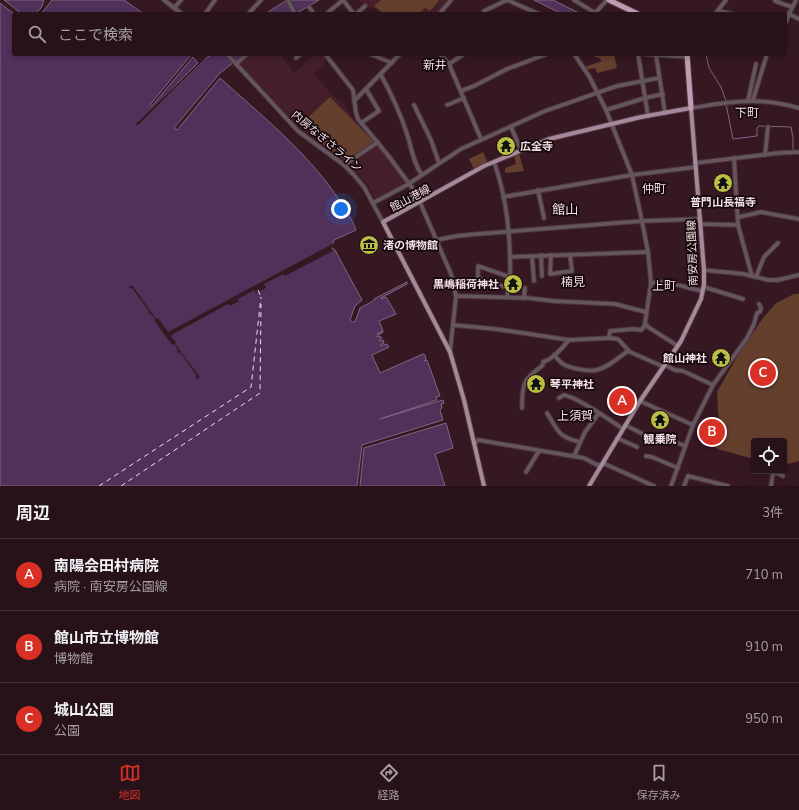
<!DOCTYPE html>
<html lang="ja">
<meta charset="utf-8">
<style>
:root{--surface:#28121a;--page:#342027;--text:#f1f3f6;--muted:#a59ea2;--line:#443239;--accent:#d93025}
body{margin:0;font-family:"Nunito Sans","Noto Sans JP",sans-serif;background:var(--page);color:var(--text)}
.controls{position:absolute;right:12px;bottom:12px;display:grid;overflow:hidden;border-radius:4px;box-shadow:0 2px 6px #0003}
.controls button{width:36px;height:36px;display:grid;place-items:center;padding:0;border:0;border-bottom:1px solid var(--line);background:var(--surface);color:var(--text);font:20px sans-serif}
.you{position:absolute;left:341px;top:209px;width:14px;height:14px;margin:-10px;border:3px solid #fff;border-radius:50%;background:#1a73e8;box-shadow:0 0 0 6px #1a73e833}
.badge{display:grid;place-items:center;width:26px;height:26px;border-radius:50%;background:var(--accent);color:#fff;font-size:13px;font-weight:700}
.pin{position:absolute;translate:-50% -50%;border:2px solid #fff;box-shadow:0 1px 4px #0006}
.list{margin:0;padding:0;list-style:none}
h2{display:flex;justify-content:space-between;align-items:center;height:52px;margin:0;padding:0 16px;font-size:17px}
h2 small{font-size:13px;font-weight:400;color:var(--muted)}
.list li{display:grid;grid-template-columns:26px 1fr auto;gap:12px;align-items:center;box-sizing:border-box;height:72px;padding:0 16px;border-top:1px solid var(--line)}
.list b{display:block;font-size:15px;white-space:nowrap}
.list p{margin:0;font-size:13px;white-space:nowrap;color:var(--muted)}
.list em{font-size:13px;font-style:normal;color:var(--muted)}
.icon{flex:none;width:22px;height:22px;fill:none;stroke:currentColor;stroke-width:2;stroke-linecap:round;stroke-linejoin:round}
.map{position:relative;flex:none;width:799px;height:486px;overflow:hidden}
.search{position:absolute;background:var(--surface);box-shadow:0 2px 6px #0003;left:12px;right:12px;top:12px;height:44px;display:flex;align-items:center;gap:10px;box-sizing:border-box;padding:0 14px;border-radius:4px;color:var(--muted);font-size:15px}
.sheet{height:268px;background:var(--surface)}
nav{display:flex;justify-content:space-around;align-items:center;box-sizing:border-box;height:56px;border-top:1px solid var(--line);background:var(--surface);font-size:11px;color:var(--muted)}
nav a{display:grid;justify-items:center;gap:2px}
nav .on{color:var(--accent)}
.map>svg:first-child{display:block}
.built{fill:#441f2a}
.green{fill:#643f2e}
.water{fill:#50315a;stroke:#816583}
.pier{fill:#361822}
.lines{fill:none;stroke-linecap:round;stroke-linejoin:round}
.stream{stroke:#816583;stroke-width:1}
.ferry{stroke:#f0dbf7;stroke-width:1;stroke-dasharray:5 4;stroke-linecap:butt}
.minor-casing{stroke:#51343d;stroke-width:5.5}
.major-casing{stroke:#51343d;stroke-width:6}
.highway-casing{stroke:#51343d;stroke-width:7}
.minor{stroke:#64565f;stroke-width:3.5}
.major{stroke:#a4899a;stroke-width:4}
.highway{stroke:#be9db2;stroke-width:5}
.labels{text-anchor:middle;stroke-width:3.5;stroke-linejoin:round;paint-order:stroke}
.street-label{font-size:11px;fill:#f4dfe4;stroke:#15080c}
.poi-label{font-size:11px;font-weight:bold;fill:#f4dfe4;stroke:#15080c;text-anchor:start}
.neighbourhood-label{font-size:12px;fill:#f4dfe4;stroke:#15080c}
.quarter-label{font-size:13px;fill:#f4dfe4;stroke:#15080c}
</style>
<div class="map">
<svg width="799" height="486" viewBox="0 0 799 486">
<rect width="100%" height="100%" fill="#361822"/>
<g class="built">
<polygon points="359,0 449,0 437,14 432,14 429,12 427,14 381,14 377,10 364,5"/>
<polygon points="250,54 281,54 294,73 315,54 322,54 327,60 314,74 332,94 346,106 346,109 375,142 407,183 406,184 376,199 363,179 346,161 296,125 240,64"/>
</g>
<g class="green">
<polygon points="381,0 438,0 438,2 430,11 425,8 419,14 384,14 374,6"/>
<polygon points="594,54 614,54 617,68 597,73 595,68 586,70 585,67 602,61 599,58 595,57"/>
<polygon points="330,97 374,142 346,161 320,142 321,139 303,126 302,123"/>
<polygon points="483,152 488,163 474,169 469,159"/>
<polygon points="519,154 524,171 505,173 505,168 516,164 514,156"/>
<polygon points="794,294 799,294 799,461 784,465 784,441 754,441 754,459 718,449 708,444 722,434 718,411 717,392 738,355 763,318 776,303"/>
</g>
<g class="water">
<polygon points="4,0 44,0 41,8 35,14 22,14"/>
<polygon points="52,0 124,0 144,14 41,14"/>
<polygon points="287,0 319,0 295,14 265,14"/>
<polygon points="534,0 553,0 581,14 562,14"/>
<path d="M 0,3 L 14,14 L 14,54 L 190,54 L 191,55 L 150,105 L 152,106 L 193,57 L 198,63 L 152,109 L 138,126 L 206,58 L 213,54 L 244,54 L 220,73 L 174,128 L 177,130 L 220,78 C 262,116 306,151 338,198 C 345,209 352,218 356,230 L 334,240 L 332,248 L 335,250 L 362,300 L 355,306 L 350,320 L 352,322 L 355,322 L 360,308 L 375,300 L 374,299 L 407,282 L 407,284 L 381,298 L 382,299 L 386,297 L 396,314 L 379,321 L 383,331 L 377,334 L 383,331 L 383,332 L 377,336 L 377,337 L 380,336 L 382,338 L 379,340 L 380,341 L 383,340 L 384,343 L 380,345 L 381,346 L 387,344 L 389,347 L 372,355 L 380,373 L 423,354 L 425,355 L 426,359 L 424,361 L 427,360 L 440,396 L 436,397 L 437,400 L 380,419 L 443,400 L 444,403 L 441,404 L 442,408 L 440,410 L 443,420 L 362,445 L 357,486 L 0,486 Z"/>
<polygon points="446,423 453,448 435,454 445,486 360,486 364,448"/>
</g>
<g class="pier">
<polygon points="205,57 206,58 138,126 136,124"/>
<polygon points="336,242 334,247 331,248 333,251 285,276 284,274 264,284 266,288 256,293 254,290 238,299 239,301 230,306 228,304 173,334 171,337 176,342 175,344 200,377 197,379 195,377 197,376 180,352 178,353 177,351 178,350 174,344 172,345 154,320 155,319 151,314 150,315 148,312 149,311 132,288 131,289 129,287 132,285 156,319 158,318 168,332"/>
</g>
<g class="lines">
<g class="stream">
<polyline points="706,54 709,68 721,87 726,101"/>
<polyline points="726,104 733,139 757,136 757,128 759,126 791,127 793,138 793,150"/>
</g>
<g class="ferry">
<polyline points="258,290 261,297"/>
<polyline points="99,486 251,387 261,297"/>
<polyline points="121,486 260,393 261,304"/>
</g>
<g class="minor-casing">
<g id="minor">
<polyline points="164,0 182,14"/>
<polyline points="288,0 295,14"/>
<polyline points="343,0 354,14"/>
<polyline points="507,0 539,14"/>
<polyline points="574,0 597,14"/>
<polyline points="775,0 775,1 792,7"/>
<polyline points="309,7 314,14"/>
<polyline points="174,8 181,0"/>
<polyline points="484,11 507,0"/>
<polyline points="718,11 733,14"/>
<polyline points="595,13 607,0"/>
<polyline points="205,14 215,0"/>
<polyline points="248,14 261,0"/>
<polyline points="326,14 343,0"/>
<polyline points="356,14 365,6"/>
<polyline points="439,14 451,0"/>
<polyline points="715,14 726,0"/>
<polyline points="789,14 799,19"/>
<polyline points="785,22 786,22 789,14 796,0"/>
<polyline points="227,54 298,131 344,165 354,175 364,187 383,222"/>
<polyline points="325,54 353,90 356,113 358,119 387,154 416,193 451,274 456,296 450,352"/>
<polyline points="370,54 392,63"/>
<polyline points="440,54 449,64 481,139"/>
<polyline points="574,54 589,76 606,110 632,175 642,221 648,252 651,283 645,323 648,327 678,346"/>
<polyline points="638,54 648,116"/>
<polyline points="644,54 687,57"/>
<polyline points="656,55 665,113"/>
<polyline points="296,58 301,54"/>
<polyline points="236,64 247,54"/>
<polyline points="449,64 464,54"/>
<path d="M 381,75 C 392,95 401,115 408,137 C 412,151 414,164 422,175"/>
<polyline points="461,91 474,86 507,69 547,54"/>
<polyline points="753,100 767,54"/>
<polyline points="354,101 400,54"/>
<polyline points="748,101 756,64"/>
<polyline points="414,105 431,140 439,163"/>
<polyline points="447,105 464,98"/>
<path d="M 691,108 C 731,102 758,96 799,108"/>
<polyline points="606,110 645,98 663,94"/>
<polyline points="361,123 379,111 366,89"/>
<polyline points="511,127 521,150"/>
<polyline points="765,155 768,127"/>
<polyline points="734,158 738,225"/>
<path d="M 494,162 C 507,198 511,240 510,279 C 510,285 508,291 507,297"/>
<polyline points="695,163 778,153 799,152"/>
<polyline points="344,165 378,142"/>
<polyline points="538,190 544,218"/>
<polyline points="503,197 632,175 696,167"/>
<polyline points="373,203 407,185 461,149 545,111 617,86 659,78"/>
<polyline points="739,217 761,212 799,219"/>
<polyline points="700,224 738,225 752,276"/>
<polyline points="436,240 457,236 477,234 642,221 700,219"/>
<polyline points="541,255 542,276"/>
<polyline points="551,255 550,274 572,271 570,255"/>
<polyline points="532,256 534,281"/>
<polyline points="510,257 648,252"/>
<polyline points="704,270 744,274 768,280 778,280 799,275"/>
<polyline points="756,277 764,257 778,243"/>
<path d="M 651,283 C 669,280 685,288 703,291"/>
<polyline points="704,287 743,299"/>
<polyline points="508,288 478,278 478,266 510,277"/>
<polyline points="456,296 528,298 553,301 615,304 646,312"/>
<polyline points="524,298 525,288"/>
<polyline points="453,325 496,329 569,340 609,338 618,339 630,352 664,367"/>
<polyline points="609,338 610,331 633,329 641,330 644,327 645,323"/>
<path d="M 554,355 C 557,358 560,362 563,364 C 569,368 589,372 596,370 C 608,368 619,357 628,351"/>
<polyline points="665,365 675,370 683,371 713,385"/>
<path d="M 559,398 L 564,395 C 579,398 610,420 623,429"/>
<polyline points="640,401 693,425"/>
<path d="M 522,408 C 522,383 523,380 543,365 L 543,362 C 553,359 562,348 569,340"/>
<path d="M 547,413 C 558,431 558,437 580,442"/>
<polyline points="625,425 647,436"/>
<polyline points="617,438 637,447"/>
<polyline points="671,440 685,446"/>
<polyline points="474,444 478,440 584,458 597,465 605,464 654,486"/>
<polyline points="574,456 585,432 599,413"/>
<polyline points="646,456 652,457 678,468"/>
<polyline points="526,472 539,451"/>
<polyline points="671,486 693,425 713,385 747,338 754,324 757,313 760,312 761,308 759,304"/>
<polyline points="684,486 688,476 728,486"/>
<polyline points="771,486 773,473 774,472 783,476"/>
</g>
</g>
<g class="major-casing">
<polyline id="major" points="484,486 464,400 450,352 383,222 484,166 549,139 641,117 691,108 704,270 704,284 701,299 681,341 640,401 589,486"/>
</g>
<g class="highway-casing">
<g id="highway">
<polyline points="609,0 638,14"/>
<polyline points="687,54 691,108"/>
</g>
</g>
<use href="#minor" class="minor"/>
<use href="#major" class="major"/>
<use href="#highway" class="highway"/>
</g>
<defs>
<g id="temple-disc" transform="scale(1)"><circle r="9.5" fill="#bcbf43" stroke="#15080c"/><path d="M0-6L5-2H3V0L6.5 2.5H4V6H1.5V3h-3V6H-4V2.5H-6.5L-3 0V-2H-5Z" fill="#111"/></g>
<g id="museum-disc" transform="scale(1)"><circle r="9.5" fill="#bcbf43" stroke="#15080c"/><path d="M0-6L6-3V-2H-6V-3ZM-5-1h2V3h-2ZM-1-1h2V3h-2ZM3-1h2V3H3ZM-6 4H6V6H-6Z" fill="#111"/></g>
</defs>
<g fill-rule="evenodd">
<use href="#temple-disc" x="506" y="146"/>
<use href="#temple-disc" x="723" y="183"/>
<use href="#museum-disc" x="369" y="245"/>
<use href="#temple-disc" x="513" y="284"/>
<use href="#temple-disc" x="721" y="358"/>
<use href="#temple-disc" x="536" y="384"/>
<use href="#temple-disc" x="660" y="420"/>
</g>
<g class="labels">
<g class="street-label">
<text transform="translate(327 141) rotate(40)" y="4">内房なぎさライン</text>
<text transform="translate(410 198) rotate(-28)" y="4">館山港線</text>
<text transform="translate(692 253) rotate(-92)" y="4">南安房公園線</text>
</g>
<g class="poi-label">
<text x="520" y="150">広全寺</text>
<text x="723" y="206" text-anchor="middle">普門山長福寺</text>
<text x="383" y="249">渚の博物館</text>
<text x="499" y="288" text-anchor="end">黒嶋稲荷神社</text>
<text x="707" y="362" text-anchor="end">館山神社</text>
<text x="550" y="388">琴平神社</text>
<text x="660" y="443" text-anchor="middle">観乗院</text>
</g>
<g class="neighbourhood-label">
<text x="435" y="69">新井</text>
<text x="747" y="117">下町</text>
<text x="654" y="193">仲町</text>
<text x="573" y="286">楠見</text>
<text x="664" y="290">上町</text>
<text x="575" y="420">上須賀</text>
</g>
<g class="quarter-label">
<text x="565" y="214">館山</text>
</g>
</g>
</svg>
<div class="controls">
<button><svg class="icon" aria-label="locate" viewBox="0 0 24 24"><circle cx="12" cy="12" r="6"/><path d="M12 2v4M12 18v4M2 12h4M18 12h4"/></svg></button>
</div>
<div class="you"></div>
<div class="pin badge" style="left:622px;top:401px">A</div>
<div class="pin badge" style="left:712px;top:432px">B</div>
<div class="pin badge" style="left:763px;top:373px">C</div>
<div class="search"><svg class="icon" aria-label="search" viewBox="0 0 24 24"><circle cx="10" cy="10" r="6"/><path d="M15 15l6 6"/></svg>ここで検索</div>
</div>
<section class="sheet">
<h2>周辺<small>3件</small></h2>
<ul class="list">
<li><span class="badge">A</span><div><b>南陽会田村病院</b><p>病院 · 南安房公園線</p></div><em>710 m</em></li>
<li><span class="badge">B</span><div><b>館山市立博物館</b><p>博物館</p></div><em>910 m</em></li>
<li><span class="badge">C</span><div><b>城山公園</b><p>公園</p></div><em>950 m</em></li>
</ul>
</section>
<nav>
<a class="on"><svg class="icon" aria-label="map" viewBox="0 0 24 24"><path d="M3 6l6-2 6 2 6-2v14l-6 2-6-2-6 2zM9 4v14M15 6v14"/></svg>地図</a>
<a><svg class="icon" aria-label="directions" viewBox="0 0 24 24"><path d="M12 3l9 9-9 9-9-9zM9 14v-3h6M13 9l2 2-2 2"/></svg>経路</a>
<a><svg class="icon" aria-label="saved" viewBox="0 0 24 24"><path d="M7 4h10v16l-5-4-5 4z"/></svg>保存済み</a>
</nav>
